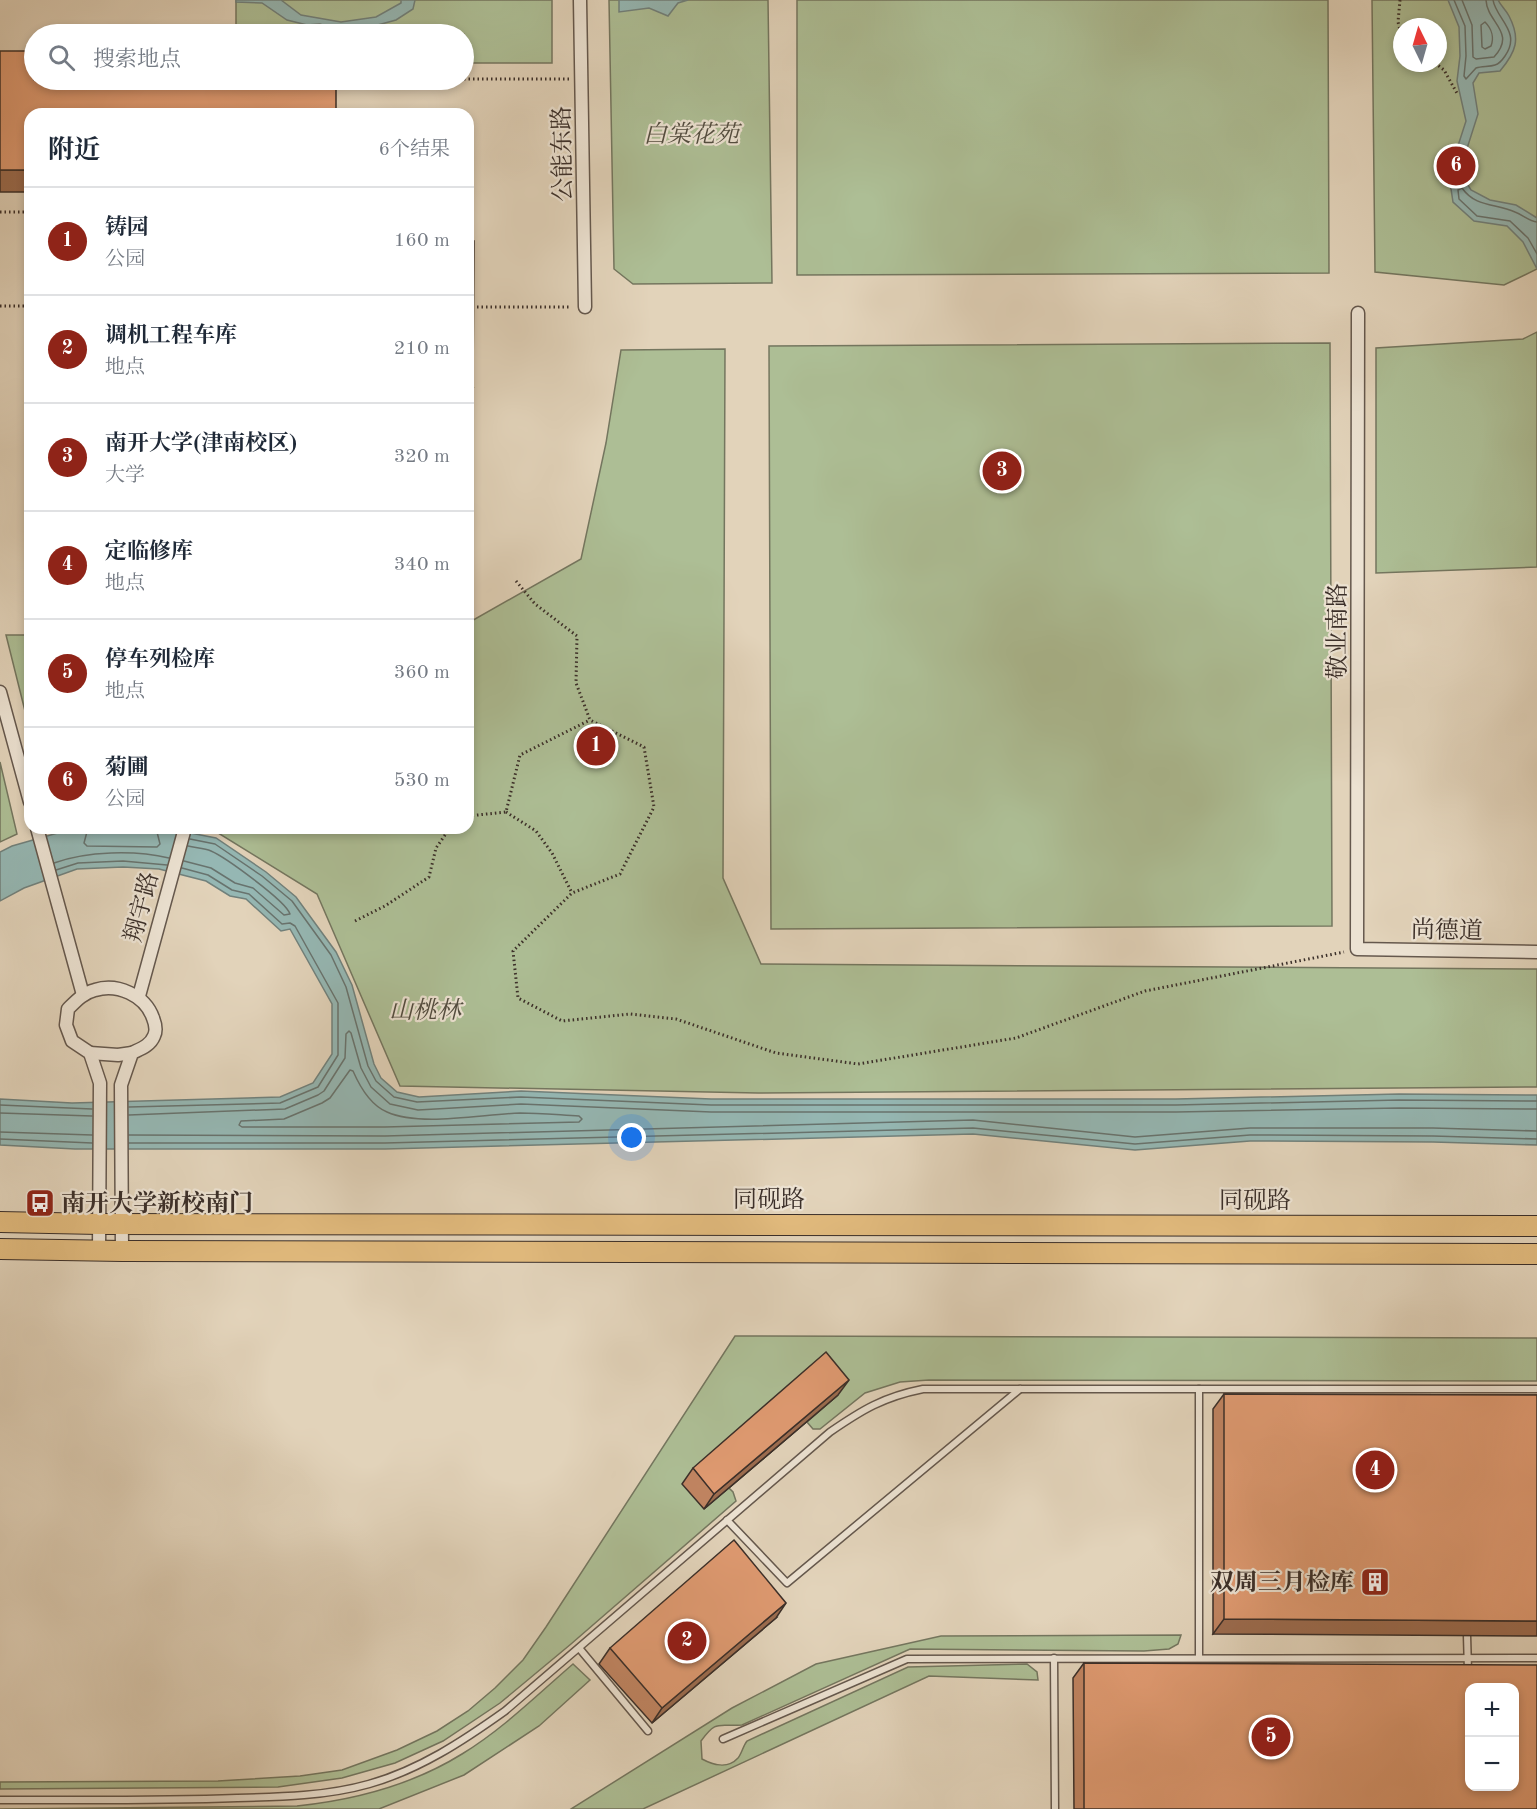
<!DOCTYPE html>
<html lang="zh">
<meta charset="utf-8">
<style>
:root{--surface:#fff;--page:#f6f6f7;--text:#1f2937;--muted:#747a83;--line:#e0e1e3;--accent:#8f2418}
body{margin:0;font-family:"Old Standard TT","Noto Serif SC",serif;background:var(--page);color:var(--text)}
.controls{position:absolute;right:18px;bottom:18px;display:grid;overflow:hidden;border-radius:12px;box-shadow:0 3px 9px #0003}
.controls button{width:54px;height:54px;display:grid;place-items:center;padding:0;border:0;border-bottom:2px solid var(--line);background:var(--surface);color:var(--text);font:30px sans-serif}
.compass{position:absolute;left:1393px;top:18px;width:54px;height:54px;border-radius:50%;background:var(--surface);box-shadow:0 3px 9px #0003;rotate:355deg}
.you{position:absolute;left:632px;top:1138px;width:21px;height:21px;margin:-15px;border:4px solid #fff;border-radius:50%;background:#1a73e8;box-shadow:0 0 0 9px #1a73e833}
.badge{display:grid;place-items:center;width:39px;height:39px;border-radius:50%;background:var(--accent);color:#fff;font-size:20px;font-weight:700}
.pin{position:absolute;translate:-50% -50%;border:3px solid #fff;box-shadow:0 2px 6px #0006}
.list{margin:0;padding:0;list-style:none}
h2{display:flex;justify-content:space-between;align-items:center;height:78px;margin:0;padding:0 24px;font-size:26px}
h2 small{font-size:20px;font-weight:400;color:var(--muted)}
.list li{display:grid;grid-template-columns:39px 1fr auto;gap:18px;align-items:center;box-sizing:border-box;height:108px;padding:0 24px;border-top:2px solid var(--line)}
.list b{display:block;font-size:22px;white-space:nowrap}
.list p{margin:0;font-size:20px;white-space:nowrap;color:var(--muted)}
.list em{font-size:20px;font-style:normal;color:var(--muted)}
.icon{flex:none;width:33px;height:33px;fill:none;stroke:currentColor;stroke-width:2;stroke-linecap:round;stroke-linejoin:round}
.map{position:relative;flex:none;width:1537px;height:1809px;overflow:hidden}
.search{position:absolute;background:var(--surface);box-shadow:0 3px 9px #0003;left:24px;top:24px;width:450px;height:66px;display:flex;align-items:center;gap:15px;box-sizing:border-box;padding:0 21px;border-radius:33px;color:var(--muted);font-size:22px}
.panel{position:absolute;background:var(--surface);box-shadow:0 3px 9px #0003;left:24px;top:108px;width:450px;height:726px;border-radius:18px}
.map>svg:first-child{display:block}
.green{fill:#adbe95;stroke:#74765f;stroke-width:1.5;fill-rule:evenodd}
.water{fill:#95b7b3;stroke:#71817c;stroke-width:1.5}
.lines{fill:none;stroke-linecap:round;stroke-linejoin:round}
.shore{stroke:#68736e;stroke-width:1.5}
.service-casing{stroke:#65584d;stroke-width:9}
.minor-casing{stroke:#65584d;stroke-width:15}
.primary-casing{stroke:#3b2f29;stroke-width:22}
.path{stroke:#3b2f29;stroke-width:3;stroke-dasharray:1.5 3;stroke-linecap:butt}
.service{stroke:#ece2d2;stroke-width:6}
.minor{stroke:#ece2d2;stroke-width:12}
.primary{stroke:#e1ba7d;stroke-width:20}
.wall{fill:#c08461;stroke:#3b2f29;stroke-width:1.5}
.shaded-wall{fill:#9c6c4f;stroke:#3b2f29;stroke-width:1.5}
.building{fill:#df9a71;stroke:#3b2f29;stroke-width:1.5;fill-rule:evenodd}
.labels{text-anchor:middle;stroke-width:4.5;stroke-linejoin:round;paint-order:stroke}
.park-label{font-size:24px;font-style:italic;fill:#524c3f;stroke:#ece2d2}
.street-label{font-size:24px;fill:#3b2f29;stroke:#ece2d2}
.poi-label{font-size:24px;font-weight:bold;fill:#3b2f29;stroke:#ece2d2;text-anchor:start}
</style>
<div class="map">
<svg width="1537" height="1809" viewBox="0 0 1537 1809">
<rect width="100%" height="100%" fill="#e2d3ba"/>
<filter id="stains"><feTurbulence type="fractalNoise" baseFrequency=".00333" numOctaves="4"/><feColorMatrix values="0 0 0 0 .2 0 0 0 0 .09 0 0 0 0 .02 0 0 0 .5 -.17"/></filter>
<radialGradient id="worn" r=".72"><stop offset=".6" stop-color="#630" stop-opacity="0"/><stop offset="1" stop-color="#630" stop-opacity=".3"/></radialGradient>
<g class="green">
<polygon points="236,0 552,0 552,63 464,63 464,34 236,34"/>
<polygon points="609,0 768,0 772,283 633,284 614,269"/>
<polygon points="797,0 1328,0 1329,273 797,275"/>
<path d="M 1372,0 L 1537,0 L 1537,269 L 1504,285 L 1375,272 ZM 1402,27 L 1438,27 L 1438,63 L 1402,63 Z"/>
<polygon points="1537,332 1537,567 1376,573 1376,348 1523,339"/>
<polygon points="1330,343 1332,926 771,929 769,346"/>
<polygon points="725,349 723,878 761,964 1537,969 1537,1087 758,1093 400,1086 317,894 210,828 468,828 468,623 581,559 606,443 621,350"/>
<polygon points="6,635 30,635 30,731"/>
<polygon points="0,762 17,834 0,842"/>
<polygon points="735,1336 1537,1338 1537,1381 929,1380 900,1382 865,1393 820,1429 813,1429 807,1422 838,1395 729,1488 733,1492 736,1501 571,1644 500,1703 443,1741 395,1763 342,1778 278,1787 0,1789 0,1782 218,1781 300,1776 342,1770 397,1750 437,1731 468,1711 495,1688 523,1660 546,1627"/>
<path d="M 1181,1635 L 1178,1644 L 1169,1649 L 1144,1651 L 910,1649 L 742,1725 C 718,1727 717,1719 701,1741 L 702,1759 C 713,1765 728,1769 738,1758 C 742,1753 743,1746 747,1741 L 908,1667 L 1027,1664 L 1037,1672 L 1038,1680 L 929,1676 L 643,1809 L 571,1809 L 732,1708 L 816,1664 L 941,1636 Z"/>
<path d="M 573,1664 L 590,1680 L 539,1726 L 464,1775 L 379,1809 L 0,1809 L 297,1806 C 355,1800 412,1785 462,1754 C 503,1729 537,1695 573,1664 Z"/>
</g>
<g class="water">
<polygon points="236,0 281,0 301,15 341,22 376,17 401,3 401,0 415,0 413,9 396,20 363,29 339,31 320,24 307,25 287,20 262,3 236,2"/>
<polygon points="619,0 688,0 678,3 668,16 649,8 619,12"/>
<path d="M 1448,0 L 1498,0 C 1501,6 1506,10 1509,16 C 1521,39 1516,52 1500,71 L 1479,73 L 1473,83 L 1478,114 L 1464,158 L 1461,174 L 1471,190 L 1490,200 L 1516,205 L 1537,218 L 1537,269 L 1523,242 L 1507,226 L 1474,221 L 1453,202 L 1450,182 L 1456,152 L 1466,121 L 1457,81 L 1460,56 L 1459,27 Z"/>
<polygon points="75,828 165,828 216,838 266,872 296,897 336,952 352,985 374,1064 381,1078 397,1092 419,1097 521,1091 711,1099 1176,1099 1399,1094 1537,1095 1537,1145 1433,1142 1250,1141 1135,1150 973,1134 385,1149 75,1149 0,1145 0,1099 72,1103 280,1097 313,1083 332,1054 332,1004 290,929 281,931 246,899 230,896 206,881 159,869 123,867 77,869 24,888 0,901 0,852 12,846"/>
</g>
<g class="lines">
<g class="shore">
<path d="M 1454,0 L 1465,26 L 1466,56 L 1464,76 L 1466,79 L 1476,68 C 1482,66 1489,67 1495,65 C 1499,64 1503,59 1505,56 C 1522,32 1496,19 1493,0"/>
<path d="M 1462,0 L 1472,25 L 1473,57 L 1476,59 L 1494,57 C 1517,32 1487,23 1486,0"/>
<path d="M 1485,22 C 1492,29 1494,38 1491,46 L 1485,49 L 1482,47 L 1481,25 Z"/>
<path d="M 1537,222 C 1529,221 1523,215 1515,212 C 1496,203 1476,208 1462,188 L 1458,190 L 1459,199 L 1477,216 L 1510,221 L 1528,238 L 1537,254"/>
<polyline points="88,828 84,843 87,846 157,847 160,844 156,828"/>
<polyline points="190,839 215,844 262,876 292,901 331,955 346,987 368,1066 376,1081 394,1097 417,1102 521,1097 711,1105 1176,1105 1399,1100 1537,1101"/>
<path d="M 184,861 L 211,868 L 235,883 L 253,888 L 284,915 L 290,914 C 286,901 225,857 211,851 C 204,848 195,848 188,846"/>
<path d="M 54,863 C 87,851 135,850 169,858"/>
<polyline points="56,870 78,863 123,861 167,865"/>
<path d="M 350,1070 L 353,1071 C 360,1087 370,1105 387,1112 C 420,1127 483,1114 520,1113 C 539,1113 560,1115 579,1116 L 582,1119 L 579,1122 L 385,1127 L 242,1127 L 239,1125 L 241,1121 L 284,1119 L 322,1103 L 330,1098 Z"/>
<polyline points="0,1105 92,1109"/>
<polyline points="129,1107 280,1103 318,1087 338,1055 338,1003 295,926 290,923 282,924 249,894 232,890 208,875 182,868"/>
<polyline points="0,1113 92,1116"/>
<polyline points="129,1115 285,1109 318,1095 324,1091 345,1058 346,1034 349,1031 351,1033 361,1068 371,1087 390,1104 418,1110 521,1104 711,1112 1176,1112 1399,1108 1537,1109"/>
<polyline points="0,1132 92,1135"/>
<polyline points="129,1135 385,1136 973,1120 1135,1137 1250,1128 1433,1128 1537,1131"/>
<polyline points="0,1139 92,1143"/>
<polyline points="129,1143 385,1143 973,1128 1135,1144 1250,1135 1433,1136 1537,1139"/>
</g>
<g class="service-casing">
<g id="service">
<polyline points="1199,1389 1199,1658"/>
<polyline points="727,1520 787,1583 1020,1389"/>
<polyline points="1467,1635 1468,1671"/>
<polyline points="579,1648 648,1731"/>
<polyline points="1054,1658 1055,1809"/>
<polyline points="723,1739 907,1659 1537,1658"/>
<path d="M 0,1800 C 79,1800 158,1801 237,1798 C 281,1797 327,1796 369,1784 C 419,1770 463,1741 505,1711 L 830,1432 C 862,1410 883,1397 923,1389 L 1537,1389"/>
</g>
</g>
<g class="minor-casing">
<g id="minor">
<polyline points="580,0 585,307"/>
<polyline points="1358,313 1357,949 1537,952"/>
<polyline points="0,692 30,802"/>
<polyline points="37,828 83,995"/>
<polyline points="139,996 185,828"/>
<polyline points="90,1053 118,1055 132,1053"/>
<path d="M 99,1251 L 100,1083 L 90,1053 L 72,1041 L 66,1025 L 68,1009 C 76,1001 83,993 95,990 C 117,983 145,995 153,1018 C 155,1023 157,1030 154,1036 C 150,1046 140,1049 132,1053 L 121,1085 L 122,1251"/>
</g>
</g>
<g class="primary-casing">
<g id="primary">
<polyline points="0,1222 99,1224 1537,1226"/>
<polyline points="0,1249 122,1251 1537,1254"/>
</g>
</g>
<g class="path">
<polyline points="1400,0 1398,22 1402,38"/>
<polyline points="1435,63 1444,70 1458,95"/>
<polyline points="464,79 570,79"/>
<polyline points="0,212 30,212"/>
<polyline points="0,306 30,306"/>
<polyline points="468,307 571,307"/>
<polyline points="516,581 535,604 577,636 576,683 590,720 644,747 654,807 620,874 572,893 513,951 518,998 562,1021 630,1014 676,1019 776,1053 858,1064 1016,1038 1145,991 1344,952"/>
<polyline points="506,812 536,831 552,853 572,893"/>
<polyline points="468,816 506,812 520,755 590,720"/>
<polyline points="355,921 385,906 429,877 436,848 450,828"/>
</g>
<use href="#service" class="service"/>
<use href="#minor" class="minor"/>
<use href="#primary" class="primary"/>
</g>
<g class="wall">
<polygon points="1224,1394 1537,1395 1213,1634 1213,1409"/>
<polygon points="838,1395 704,1509 682,1484 693,1468"/>
<polygon points="776,1618 652,1723 599,1664 610,1648"/>
<polygon points="1084,1663 1537,1809 1074,1809 1073,1678"/>
</g>
<g class="shaded-wall">
<rect x="0" y="170" width="30" height="22"/>
<polygon points="468,388 473,388 468,395"/>
<polygon points="849,1380 838,1395 704,1509 714,1494"/>
<polygon points="786,1603 776,1618 652,1723 662,1708"/>
<polygon points="1224,1619 1537,1621 1537,1636 1213,1634"/>
</g>
<g class="building">
<polygon points="0,51 34,51 34,80 336,80 336,114 30,114 30,170 0,170"/>
<polygon points="468,241 474,241 473,388 468,388"/>
<polygon points="826,1352 849,1380 714,1494 693,1468"/>
<polygon points="1224,1394 1537,1395 1537,1621 1224,1619"/>
<polygon points="734,1540 786,1603 662,1708 610,1648"/>
<path d="M 1084,1663 L 1537,1665 L 1537,1809 L 1084,1809 ZM 1470,1688 L 1515,1688 L 1515,1786 L 1470,1786 Z"/>
</g>
<defs>
<g id="bus-square" transform="scale(1.5)"><rect x="-9" y="-9" width="18" height="18" rx="4" fill="#8f2418" stroke="#ece2d2"/><path d="M-5-6H5V4H4V6H2V4H-2V6H-4V4H-5ZM-3.5-4V0h7V-4ZM-3.5 1.2v1.5H-2V1.2ZM2 1.2v1.5H3.5V1.2Z" fill="#fff"/></g>
<g id="building-square" transform="scale(1.5)"><rect x="-9" y="-9" width="18" height="18" rx="4" fill="#8f2418" stroke="#ece2d2"/><path d="M-4-6H4V6H1V3H-1V6H-4ZM-2.5-4.3h1.7v1.8h-1.7ZM.8-4.3h1.7v1.8H.8ZM-2.5-1h1.7V.8h-1.7ZM.8-1h1.7V.8H.8Z" fill="#fff"/></g>
</defs>
<g fill-rule="evenodd">
<use href="#bus-square" x="40" y="1203"/>
<use href="#building-square" x="1375" y="1582"/>
</g>
<g class="labels">
<g class="park-label">
<text x="691" y="142">白棠花苑</text>
<text x="425" y="1018">山桃林</text>
</g>
<g class="street-label">
<text transform="translate(562 154) rotate(-91)" y="8">公能东路</text>
<text transform="translate(1337 631) rotate(-90)" y="8">敬业南路</text>
<text transform="translate(141 907) rotate(-75)" y="8">翔宇路</text>
<text transform="translate(1447 930) rotate(1)" y="8">尚德道</text>
<text x="769" y="1207">同砚路</text>
<text x="1255" y="1208">同砚路</text>
</g>
<g class="poi-label">
<text x="61" y="1211">南开大学新校南门</text>
<text x="1354" y="1590" text-anchor="end">双周三月检库</text>
</g>
</g>
<rect width="100%" height="100%" filter="url(#stains)"/>
<rect width="100%" height="100%" fill="url(#worn)"/>
</svg>
<div class="controls">
<button>+</button>
<button>−</button>
</div>
<svg class="compass" viewBox="-18 -18 36 36"><path d="M0-13l5 13h-10z" fill="#e53935"/><path d="M0 13l5-13h-10z" fill="#747a83"/></svg>
<div class="you"></div>
<div class="pin badge" style="left:596px;top:746px">1</div>
<div class="pin badge" style="left:687px;top:1641px">2</div>
<div class="pin badge" style="left:1002px;top:471px">3</div>
<div class="pin badge" style="left:1375px;top:1470px">4</div>
<div class="pin badge" style="left:1271px;top:1737px">5</div>
<div class="pin badge" style="left:1456px;top:166px">6</div>
<div class="search"><svg class="icon" aria-label="search" viewBox="0 0 24 24"><circle cx="10" cy="10" r="6"/><path d="M15 15l6 6"/></svg>搜索地点</div>
<section class="panel">
<h2>附近<small>6个结果</small></h2>
<ul class="list">
<li><span class="badge">1</span><div><b>铸园</b><p>公园</p></div><em>160 m</em></li>
<li><span class="badge">2</span><div><b>调机工程车库</b><p>地点</p></div><em>210 m</em></li>
<li><span class="badge">3</span><div><b>南开大学(津南校区)</b><p>大学</p></div><em>320 m</em></li>
<li><span class="badge">4</span><div><b>定临修库</b><p>地点</p></div><em>340 m</em></li>
<li><span class="badge">5</span><div><b>停车列检库</b><p>地点</p></div><em>360 m</em></li>
<li><span class="badge">6</span><div><b>菊圃</b><p>公园</p></div><em>530 m</em></li>
</ul>
</section>
</div>
